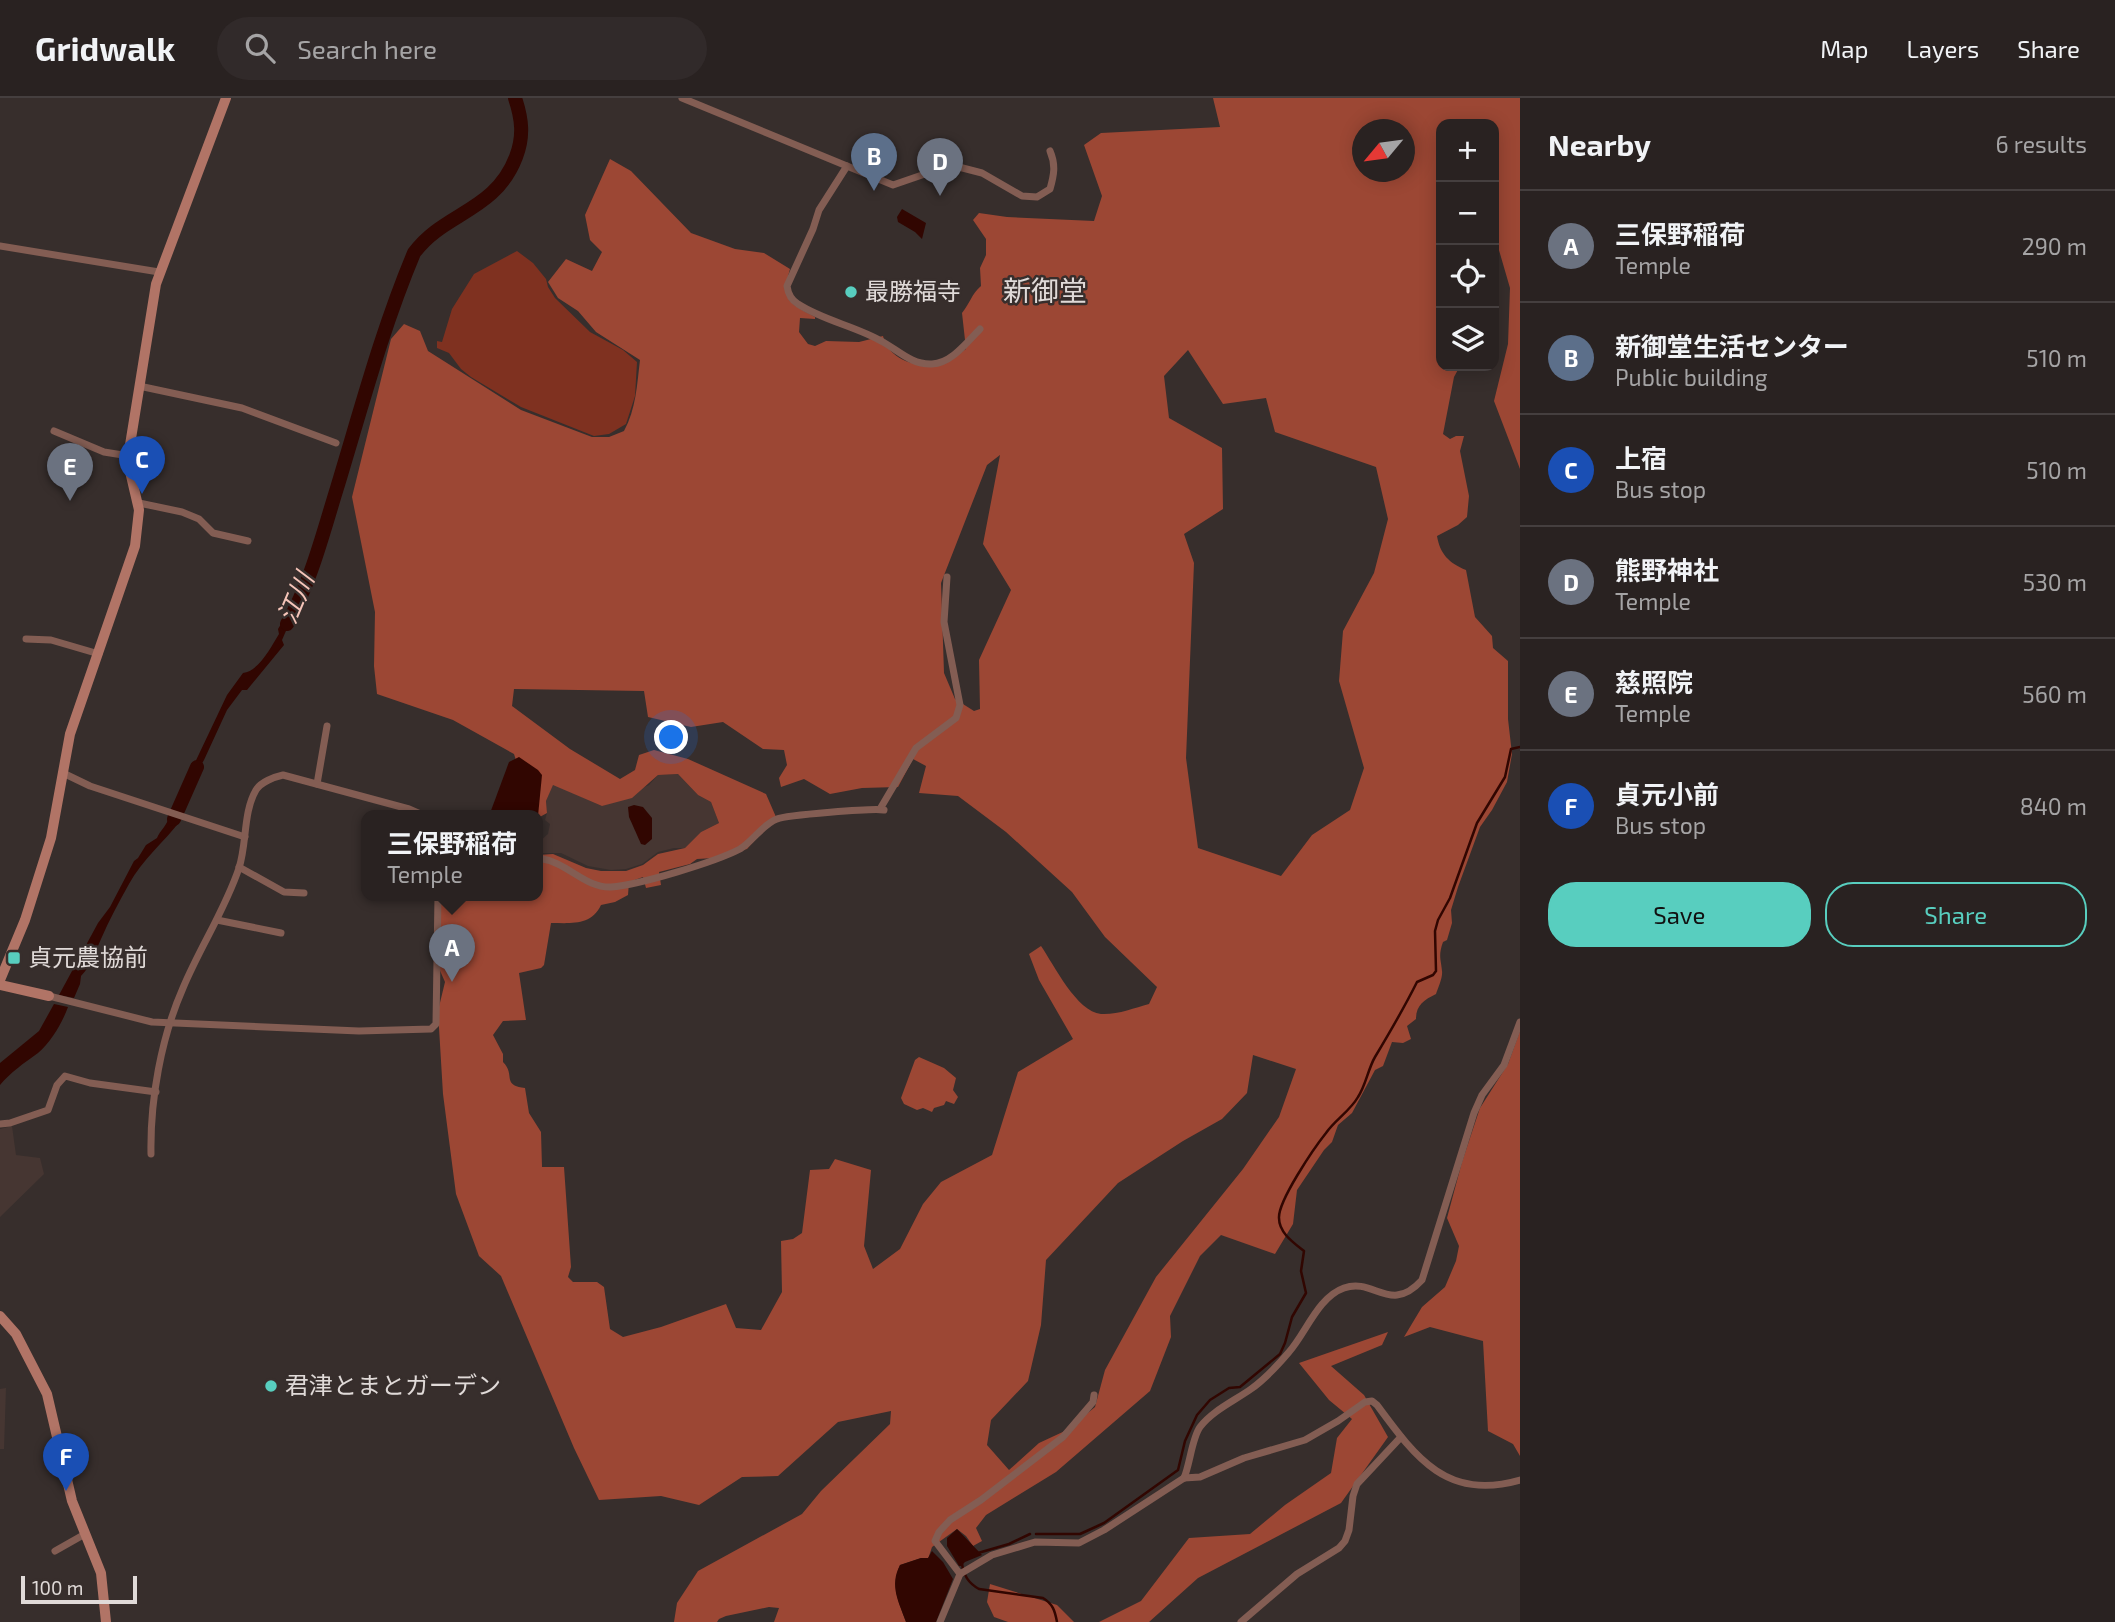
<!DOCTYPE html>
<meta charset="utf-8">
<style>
:root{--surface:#292221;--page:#312a2a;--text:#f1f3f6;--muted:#a5a4a5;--line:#453f3f;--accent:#58cebf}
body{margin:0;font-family:"Exo 2","Noto Sans JP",sans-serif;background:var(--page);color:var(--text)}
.controls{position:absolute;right:21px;top:21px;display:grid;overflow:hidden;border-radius:14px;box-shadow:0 4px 18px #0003}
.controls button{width:63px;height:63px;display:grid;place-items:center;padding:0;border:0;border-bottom:2px solid var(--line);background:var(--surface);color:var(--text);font:35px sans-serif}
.compass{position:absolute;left:1352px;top:21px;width:63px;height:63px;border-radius:50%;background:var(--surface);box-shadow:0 4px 18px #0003;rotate:241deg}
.scale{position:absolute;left:21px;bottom:18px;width:116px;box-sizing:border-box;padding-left:7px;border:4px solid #e0dad8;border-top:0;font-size:19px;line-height:24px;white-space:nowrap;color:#e0dad8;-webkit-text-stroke:5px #372e2c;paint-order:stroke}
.you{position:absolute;left:672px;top:640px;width:24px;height:24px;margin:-18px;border:5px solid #fff;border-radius:50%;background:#1a73e8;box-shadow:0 0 0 10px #1a73e833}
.badge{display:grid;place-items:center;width:46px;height:46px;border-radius:50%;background:var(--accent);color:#fff;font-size:23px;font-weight:700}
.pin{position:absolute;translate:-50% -58px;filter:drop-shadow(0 2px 4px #0008)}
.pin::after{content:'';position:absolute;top:37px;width:24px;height:21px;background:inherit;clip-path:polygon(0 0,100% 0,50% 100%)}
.popup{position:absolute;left:361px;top:712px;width:182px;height:91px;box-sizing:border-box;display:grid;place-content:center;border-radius:14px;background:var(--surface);filter:drop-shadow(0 2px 5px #0005);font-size:23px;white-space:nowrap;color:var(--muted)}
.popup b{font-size:26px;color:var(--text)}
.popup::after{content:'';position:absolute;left:50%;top:100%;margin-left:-14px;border:14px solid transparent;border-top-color:var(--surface)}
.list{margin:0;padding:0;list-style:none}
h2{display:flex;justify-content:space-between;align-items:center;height:91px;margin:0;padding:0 28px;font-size:30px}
h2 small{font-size:23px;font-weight:400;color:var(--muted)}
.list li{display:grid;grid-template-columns:46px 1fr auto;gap:21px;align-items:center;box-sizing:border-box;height:112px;padding:0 28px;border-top:2px solid var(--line)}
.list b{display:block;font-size:26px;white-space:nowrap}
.list p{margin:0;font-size:23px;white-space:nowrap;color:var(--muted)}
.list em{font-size:23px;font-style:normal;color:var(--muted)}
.actions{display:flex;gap:14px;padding:21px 28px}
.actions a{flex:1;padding:16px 0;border:2px solid var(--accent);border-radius:28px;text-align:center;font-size:24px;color:var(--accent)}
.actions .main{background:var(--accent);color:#111}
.icon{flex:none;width:38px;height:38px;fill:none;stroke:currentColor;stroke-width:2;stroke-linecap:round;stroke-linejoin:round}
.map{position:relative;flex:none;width:1520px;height:1524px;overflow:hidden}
header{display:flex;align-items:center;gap:42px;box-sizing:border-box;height:98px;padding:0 35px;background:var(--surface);border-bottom:2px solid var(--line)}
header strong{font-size:33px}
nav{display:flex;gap:38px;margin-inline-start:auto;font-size:24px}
.search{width:490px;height:63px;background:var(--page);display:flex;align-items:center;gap:18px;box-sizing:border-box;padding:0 24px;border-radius:38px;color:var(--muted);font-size:26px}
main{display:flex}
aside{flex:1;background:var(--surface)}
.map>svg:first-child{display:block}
.built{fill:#463632}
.green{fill:#7f3120}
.forest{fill:#9c4734;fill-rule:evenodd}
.water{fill:#310601}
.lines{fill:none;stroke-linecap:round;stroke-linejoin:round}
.stream{stroke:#310601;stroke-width:2.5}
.river{stroke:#310601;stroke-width:14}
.street{stroke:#835d53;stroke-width:7}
.secondary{stroke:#b17466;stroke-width:10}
.poi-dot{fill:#58cebf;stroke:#372e2c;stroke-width:2.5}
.labels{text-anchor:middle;stroke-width:5;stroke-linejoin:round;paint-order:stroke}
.poi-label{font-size:24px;fill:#e0dad8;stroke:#372e2c;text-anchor:start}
.water-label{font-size:26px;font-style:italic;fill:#f6c5b9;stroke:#372e2c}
.quarter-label{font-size:28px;fill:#e0dad8;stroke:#372e2c}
</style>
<header>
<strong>Gridwalk</strong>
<div class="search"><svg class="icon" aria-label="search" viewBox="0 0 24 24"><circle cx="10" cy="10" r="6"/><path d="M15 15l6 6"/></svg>Search here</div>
<nav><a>Map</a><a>Layers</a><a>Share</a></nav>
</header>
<main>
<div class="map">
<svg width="1520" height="1524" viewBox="0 0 1520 1524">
<rect width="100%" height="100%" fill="#372e2c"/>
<g class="built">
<polygon points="678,676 698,697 711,704 719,725 701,734 685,750 674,750 658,754 642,766 626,771 611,772 588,768 561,755 538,755 538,745 548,736 550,726 545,722 547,715 546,703 553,686 602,708 649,687 658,677"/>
<polygon points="12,1028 16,1057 40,1060 44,1076 0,1119 0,1031"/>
<polygon points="6,1290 4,1351 0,1351 0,1291"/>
</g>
<polygon class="green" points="517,153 533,165 546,181 548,189 555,200 590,234 623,252 637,264 635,298 626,326 609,336 594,338 521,309 471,279 461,271 449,255 437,250 437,243 442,244 452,211 474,176"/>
<g class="forest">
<path d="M 1213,0 L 1520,0 L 1520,371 L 1494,303 L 1508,246 L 1510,190 L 1494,135 L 1494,26 L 1441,26 L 1441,268 L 1460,268 L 1454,279 L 1443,336 L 1450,341 L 1456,338 L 1464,338 L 1460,353 L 1469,398 L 1467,419 L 1458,427 L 1437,438 C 1440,456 1449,465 1466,472 L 1475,519 L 1492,538 L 1493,550 L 1508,563 L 1508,621 L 1512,656 L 1507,684 L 1492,712 L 1480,729 L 1458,789 L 1451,812 L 1452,825 L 1447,842 L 1443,844 C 1438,858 1441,861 1442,873 C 1443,879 1438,890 1436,896 C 1424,902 1416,907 1416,921 L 1407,928 L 1411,941 L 1403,945 L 1392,944 L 1383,968 L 1375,972 L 1352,1015 L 1338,1027 L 1332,1044 L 1324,1052 L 1297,1092 L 1293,1126 L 1275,1156 L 1221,1137 L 1200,1158 L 1170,1218 L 1171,1239 L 1150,1293 L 1056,1374 L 986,1417 L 976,1430 L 982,1443 L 973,1448 L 966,1438 L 957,1431 L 932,1449 L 928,1461 L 921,1460 L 900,1467 C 890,1488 899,1504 906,1524 L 774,1524 L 779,1510 L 769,1509 L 726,1518 L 719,1521 L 717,1524 L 674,1524 L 677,1505 L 698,1473 L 802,1416 L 821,1393 L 890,1326 L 891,1313 L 838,1324 L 778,1378 L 742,1379 L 699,1407 L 661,1398 L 599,1402 L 574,1350 L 501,1178 L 479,1158 L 456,1096 L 443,996 L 438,913 L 445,884 L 438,868 L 440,798 L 538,798 L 538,757 L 553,756 L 586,770 L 601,773 L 626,773 L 643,767 L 658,756 L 685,750 L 701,734 L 719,725 L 711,704 L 698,697 L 678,676 L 658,677 L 632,700 L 602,708 L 553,687 L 546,703 L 547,715 L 538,720 L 538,718 L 534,718 L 514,656 L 453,622 L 377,596 L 374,568 L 375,514 L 352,399 L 391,241 L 404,226 L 420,233 L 428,253 L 521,312 L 592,339 L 609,339 L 624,333 C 636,311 637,287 640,262 L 596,234 L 578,213 L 558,200 L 548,184 L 566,161 L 592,173 L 602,154 L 590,142 L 585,117 L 610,61 L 631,73 L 691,135 L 735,151 L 764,155 L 790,171 C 781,202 788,205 815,219 L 815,221 L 800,220 L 799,234 L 808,246 L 815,248 L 826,243 L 859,244 L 883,238 C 888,262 920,272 942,265 C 951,263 959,255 966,251 L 962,215 C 970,205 971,197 981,188 L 980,170 L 986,157 L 986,141 L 973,122 L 979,115 L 1007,119 L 1094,123 L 1102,98 L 1084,47 L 1101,35 L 1220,29 ZM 1363,32 L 1405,32 L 1405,74 L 1363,74 ZM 1188,252 L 1223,306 L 1266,300 L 1275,334 L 1376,369 L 1388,421 L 1374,475 L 1343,533 L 1339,583 L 1364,670 L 1350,712 L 1312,737 L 1281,778 L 1198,750 L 1186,660 L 1194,465 L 1184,436 L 1223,411 L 1222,350 L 1169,320 L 1164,278 ZM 1000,357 L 983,446 L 1011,492 L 979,562 L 980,611 L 974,613 L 955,601 L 944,575 L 941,485 L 987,367 ZM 514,591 L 644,593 L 648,619 L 691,629 L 723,624 L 763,651 L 784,652 L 787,667 L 779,680 L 781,689 L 804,681 L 830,696 L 862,690 L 898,689 L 913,661 L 926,668 L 919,695 L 958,698 L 1006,734 L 1072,794 L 1105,839 L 1157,889 L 1149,906 C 1134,910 1117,917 1101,916 C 1077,914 1054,867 1041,848 L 1029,856 L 1039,882 L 1073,941 L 1018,974 L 992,1057 L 941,1084 L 923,1106 L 900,1151 L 873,1171 L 864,1148 L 871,1072 L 835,1061 L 829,1071 L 810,1072 L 802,1135 L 793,1141 L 781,1143 L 782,1194 L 761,1232 L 736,1230 L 726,1206 L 661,1229 L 623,1239 L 610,1231 L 604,1189 L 597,1184 L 573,1184 L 568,1179 L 571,1169 L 564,1069 L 542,1069 L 541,1034 L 529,1015 L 525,990 C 501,987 516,977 503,964 L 503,956 L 493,937 L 503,923 L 526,922 L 519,875 L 541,870 L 544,867 L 551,825 C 571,825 591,828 601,807 L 615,804 L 628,797 L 629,784 L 643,779 L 646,790 L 661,787 L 659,774 L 690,766 L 697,761 L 714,760 L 747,751 L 776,719 L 766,696 L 688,661 L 654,652 L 639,657 L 635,672 L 620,681 L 570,651 L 512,608 ZM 1253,957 L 1296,971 L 1279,1019 L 1243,1071 L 1156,1179 L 1105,1272 L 1095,1309 L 1067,1332 L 1039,1345 L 1009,1372 L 987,1347 L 991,1322 L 1028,1283 L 1041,1227 L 1046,1162 L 1118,1085 L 1183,1043 L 1222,1021 L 1247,995 Z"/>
<polygon points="1520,933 1520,1358 1513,1346 1488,1333 1483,1243 1430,1229 1404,1239 1422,1209 1445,1189 1456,1163 1459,1148 1447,1120 1462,1064 1480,1010 1508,966"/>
<polygon points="919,959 944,970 956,980 953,992 958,999 954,1006 946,1003 944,1007 934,1010 932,1014 923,1010 917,1012 904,1006 901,1000 915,962"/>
<polygon points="1388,1234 1382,1247 1331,1268 1364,1297 1388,1339 1341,1405 1198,1480 1149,1524 1099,1524 1141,1503 1189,1440 1250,1436 1285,1407 1331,1375 1337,1340 1352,1321 1329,1302 1299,1265"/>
<polygon points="990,1486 1057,1507 1074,1524 1008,1524 994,1519 987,1504"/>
</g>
<g class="water">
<polygon points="902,111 926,125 922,141 915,134 898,124 897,119"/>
<path d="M 296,510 L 282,542 L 284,547 L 247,592 L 242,592 L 227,612 L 204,662 L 191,684 L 188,681 L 190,675 L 227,597 L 243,575 C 259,573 271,549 279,536 L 278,531 L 289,513 Z"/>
<polygon points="519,659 538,672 542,677 538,718 489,718 509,664"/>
<polygon points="634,707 643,709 652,720 652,741 645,747 641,746 629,719 628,709"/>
<path d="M 169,718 L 181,722 C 164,744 142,762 129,786 C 119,804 109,822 101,841 C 95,854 91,868 81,878 L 80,886 L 74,900 L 59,897 L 98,825 L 110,809 L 134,763 L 138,760 L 146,747 L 157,740 C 160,732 168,727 169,718 Z"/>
<path d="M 54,906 L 68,909 C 62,925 52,943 38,955 C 24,965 11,974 0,987 L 0,965 L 39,933 Z"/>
<polygon points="957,1431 982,1457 965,1464 961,1468 959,1468 947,1448 947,1440"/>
<path d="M 932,1453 L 943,1464 L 953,1481 L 936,1524 L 906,1524 C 899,1504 889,1488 900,1467 L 921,1460 L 928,1460 Z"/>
</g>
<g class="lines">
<g class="stream">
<path d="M 1036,1436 L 1080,1436 L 1104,1425 L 1178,1372 L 1185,1343 L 1197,1317 L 1210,1302 L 1229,1290 L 1240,1289 L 1280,1256 L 1285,1245 L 1292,1219 L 1306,1195 L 1301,1173 L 1304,1153 C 1294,1145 1279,1135 1279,1120 C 1278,1103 1314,1050 1326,1035 C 1335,1022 1350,1013 1358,999 C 1366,987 1368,971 1375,959 C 1390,934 1404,910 1417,884 L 1433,877 L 1436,873 L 1435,833 L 1438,822 L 1450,800 L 1477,725 L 1505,679 L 1511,651 L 1520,649"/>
<polyline points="978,1455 1009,1446 1030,1436"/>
<path d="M 962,1465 C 963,1477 968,1485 979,1491 L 1043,1500 C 1053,1506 1055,1513 1057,1524"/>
</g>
<g class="river">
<path d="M 287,526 C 311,484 323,435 337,390 C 361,311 382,231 414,155 C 444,114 495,114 516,59 C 524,38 522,21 515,0"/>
<polyline points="174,721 197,669"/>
</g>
<g class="street">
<path d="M 682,0 L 893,87 L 951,67 L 982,75 L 1022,98 L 1037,99 L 1050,91 C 1054,77 1056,67 1050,53"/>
<path d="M 847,68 L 819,112 L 813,131 L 787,188 C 788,195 791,202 798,206 C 824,223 856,228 883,244 C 899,253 912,267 932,266 C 952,265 967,244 980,231"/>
<polyline points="0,148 159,174"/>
<polyline points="139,288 242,310 336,345"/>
<polyline points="54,333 104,354 129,358"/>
<polyline points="139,405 182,414 199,421 213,435 248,443"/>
<polyline points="26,541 51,542 99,556"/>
<polyline points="63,675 90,688 245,739"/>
<polyline points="317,686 327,628"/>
<polyline points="880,711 916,650 956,620 960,607 944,524 947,479"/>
<path d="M 538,760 C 568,764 584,790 611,789 C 639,787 715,764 740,751 C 753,743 763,726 777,721 C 786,717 874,710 884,712"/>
<polyline points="239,769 284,794 304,795"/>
<polyline points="217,822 281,835"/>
<polyline points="49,898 152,924 359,933 431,931 436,926 438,798"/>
<polyline points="0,1026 10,1025 48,1012 57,987 65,978 90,985 156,994"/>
<path d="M 151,1056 C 150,1002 161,940 183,890 C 200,849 225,812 239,770 C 247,746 243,714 256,692 C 261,684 274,679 283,677 L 409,711 L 425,718"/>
<path d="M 1184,1380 C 1190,1366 1192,1340 1200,1329 C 1212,1313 1234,1303 1251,1291 C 1265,1281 1278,1267 1289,1254 C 1306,1235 1318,1199 1344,1190 C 1374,1179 1390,1217 1422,1182 L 1474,1015 L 1482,997 L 1504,967 L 1520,924"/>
<polyline points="55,1453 85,1436"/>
<polyline points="960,1476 935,1443 939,1434 950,1422 981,1402 1063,1339 1093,1304 1094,1297"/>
<path d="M 940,1524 L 960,1476 L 992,1457 L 1035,1444 L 1079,1445 L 1104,1432 L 1184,1380 L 1200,1379 L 1244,1360 L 1305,1342 L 1338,1323 L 1365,1304 L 1372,1303 L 1377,1307 C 1416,1360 1447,1403 1520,1382"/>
<polyline points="1241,1524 1297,1476 1339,1450 1345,1443 1349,1432 1353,1398 1357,1386 1401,1339"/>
</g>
<g class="secondary">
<polyline points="0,882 25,822 51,740 70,636 135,448 139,412 129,369 129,353 156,186 226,0"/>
<polyline points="0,887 49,898"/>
<polyline points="0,1218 16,1236 47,1296 72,1403 101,1475 106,1524"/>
</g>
</g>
<g class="poi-dot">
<circle cx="851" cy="194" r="7"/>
<rect x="7" y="853" width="14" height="14" rx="3.5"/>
<circle cx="271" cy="1288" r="7"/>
</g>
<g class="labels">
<g class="poi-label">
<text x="865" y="202">最勝福寺</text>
<text x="28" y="868">貞元農協前</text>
<text x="285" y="1296">君津とまとガーデン</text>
</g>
<g class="water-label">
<text transform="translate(296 500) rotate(-67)" y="9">江川</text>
</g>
<g class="quarter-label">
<text x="1045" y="203">新御堂</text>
</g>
</g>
</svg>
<div class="controls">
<button>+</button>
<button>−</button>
<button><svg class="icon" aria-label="locate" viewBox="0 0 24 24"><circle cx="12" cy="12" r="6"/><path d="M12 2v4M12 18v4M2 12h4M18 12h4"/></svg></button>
<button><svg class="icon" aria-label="layers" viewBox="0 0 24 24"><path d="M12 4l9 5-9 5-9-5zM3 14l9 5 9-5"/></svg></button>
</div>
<svg class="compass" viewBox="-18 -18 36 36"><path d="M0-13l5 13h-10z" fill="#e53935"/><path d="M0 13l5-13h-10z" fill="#a5a4a5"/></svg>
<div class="scale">100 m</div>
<div class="you"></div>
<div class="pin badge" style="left:452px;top:884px;background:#6b7280">A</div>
<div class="popup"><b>三保野稲荷</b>Temple</div>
<div class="pin badge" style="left:874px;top:93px;background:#5c6f8a">B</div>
<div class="pin badge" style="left:142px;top:396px;background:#1a4fb4">C</div>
<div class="pin badge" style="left:940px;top:98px;background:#6b7280">D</div>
<div class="pin badge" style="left:70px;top:403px;background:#6b7280">E</div>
<div class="pin badge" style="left:66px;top:1393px;background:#1a4fb4">F</div>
</div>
<aside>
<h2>Nearby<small>6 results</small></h2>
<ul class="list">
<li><span class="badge" style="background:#6b7280">A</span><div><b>三保野稲荷</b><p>Temple</p></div><em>290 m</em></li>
<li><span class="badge" style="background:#5c6f8a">B</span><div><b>新御堂生活センター</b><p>Public building</p></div><em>510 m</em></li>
<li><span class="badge" style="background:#1a4fb4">C</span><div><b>上宿</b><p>Bus stop</p></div><em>510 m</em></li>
<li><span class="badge" style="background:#6b7280">D</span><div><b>熊野神社</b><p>Temple</p></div><em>530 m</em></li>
<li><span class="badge" style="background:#6b7280">E</span><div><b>慈照院</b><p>Temple</p></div><em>560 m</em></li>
<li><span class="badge" style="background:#1a4fb4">F</span><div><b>貞元小前</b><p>Bus stop</p></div><em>840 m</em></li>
</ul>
<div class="actions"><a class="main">Save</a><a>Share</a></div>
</aside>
</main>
